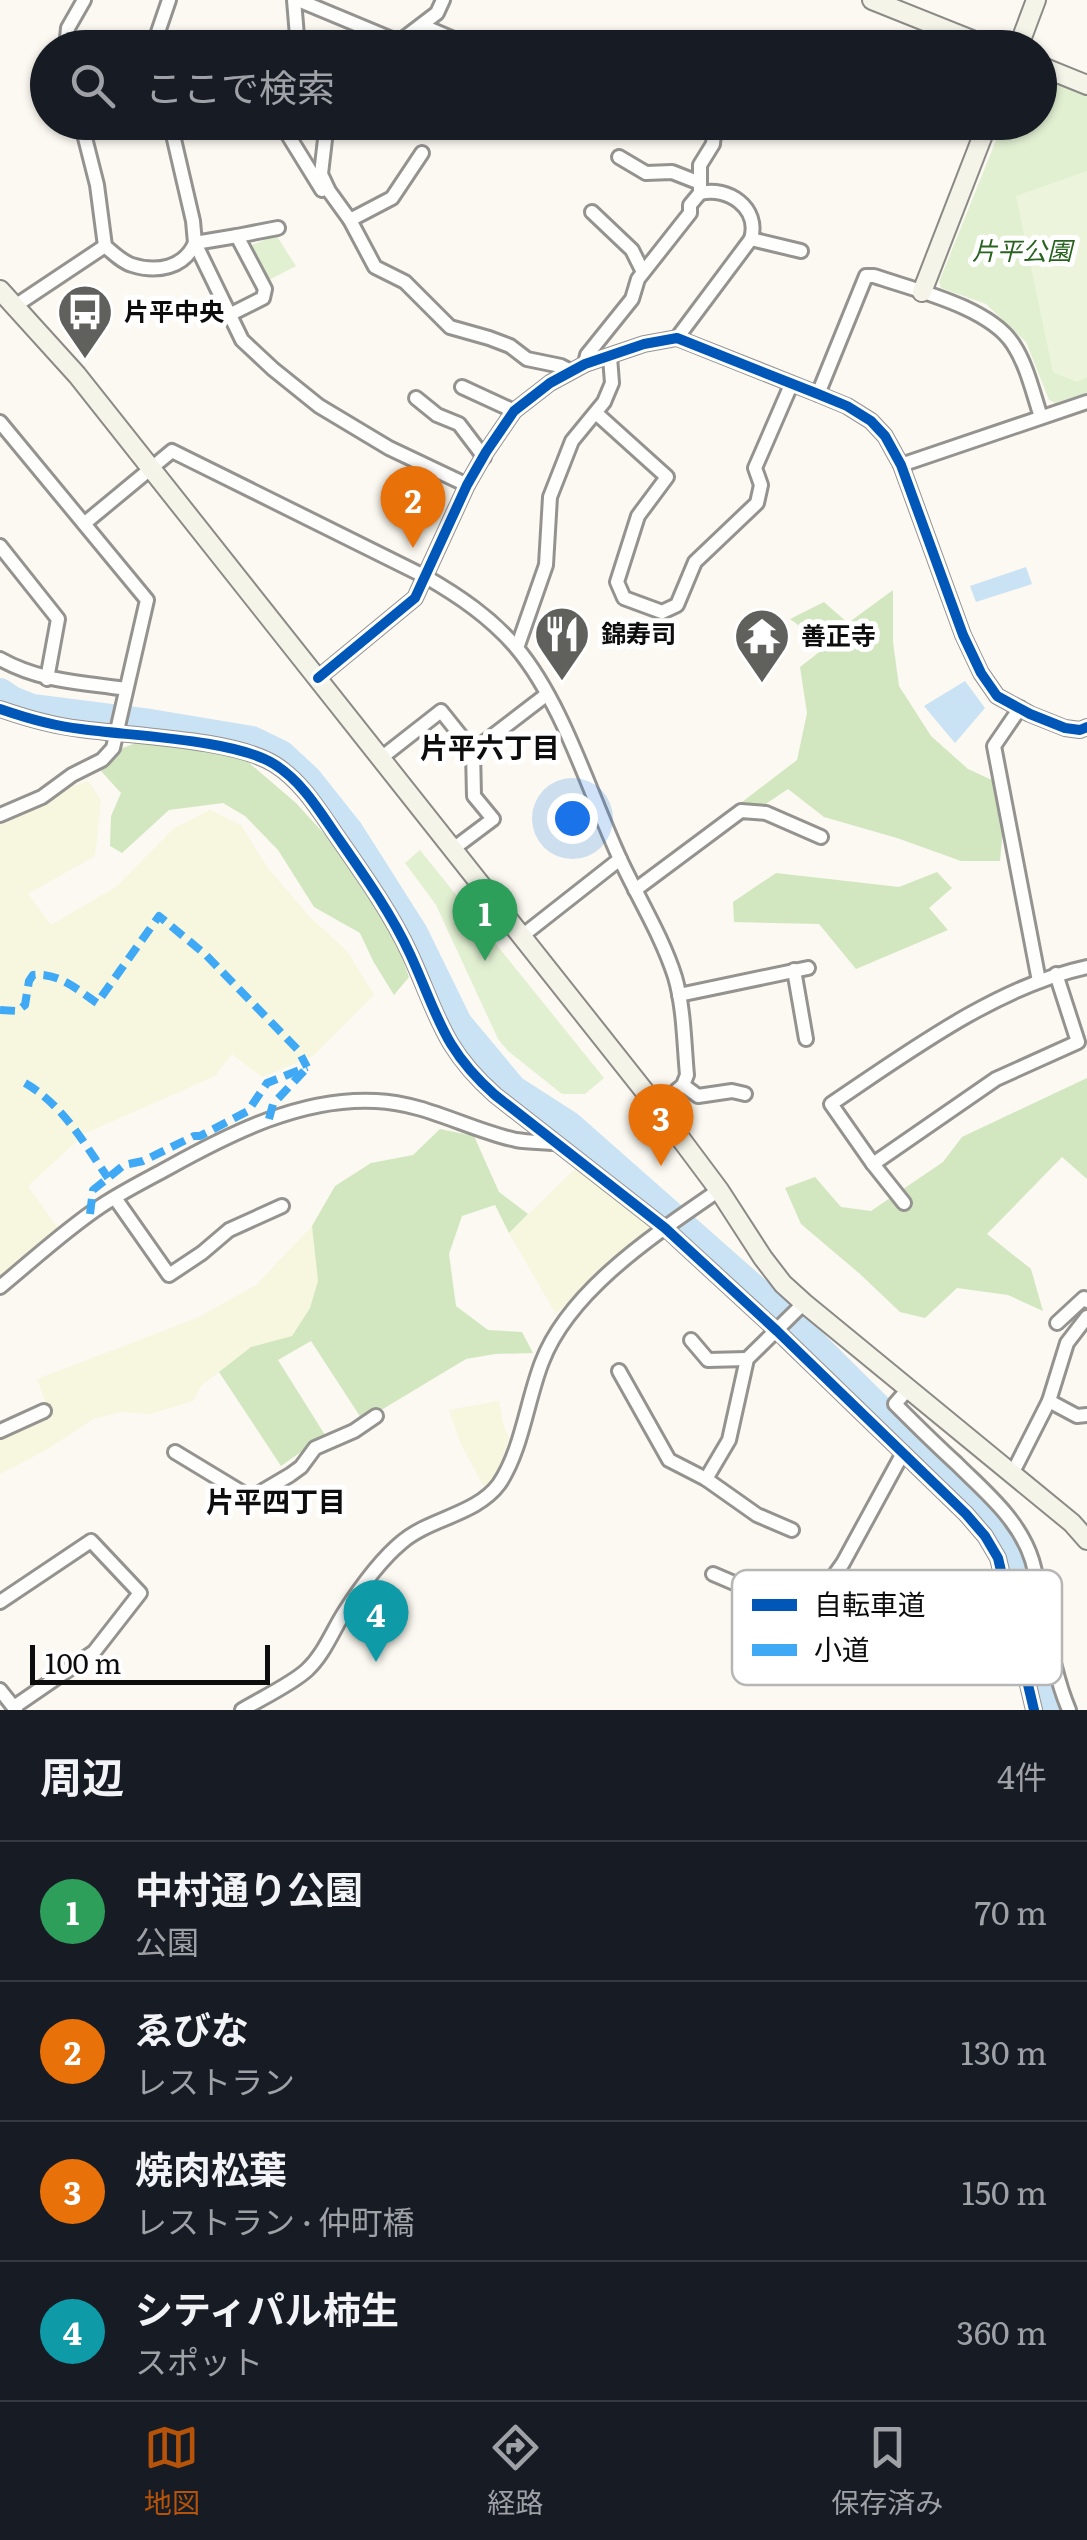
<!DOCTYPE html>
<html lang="ja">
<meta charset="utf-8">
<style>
:root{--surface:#171b24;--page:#20242c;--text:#f1f3f6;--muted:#9ea1a6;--line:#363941;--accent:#b45309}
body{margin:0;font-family:Literata,"Noto Sans JP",serif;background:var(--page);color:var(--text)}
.scale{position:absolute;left:30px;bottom:25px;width:240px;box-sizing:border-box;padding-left:10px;border:5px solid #0d0d0d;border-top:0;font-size:28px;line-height:35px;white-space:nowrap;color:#0d0d0d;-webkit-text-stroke:8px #fff;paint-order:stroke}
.you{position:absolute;left:572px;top:818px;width:35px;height:35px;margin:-25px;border:8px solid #fff;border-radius:50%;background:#1a73e8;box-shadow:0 0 0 15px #1a73e833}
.badge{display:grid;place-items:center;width:65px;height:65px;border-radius:50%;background:var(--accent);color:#fff;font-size:32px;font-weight:700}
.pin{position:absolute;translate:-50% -82px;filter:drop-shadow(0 2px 5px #0008)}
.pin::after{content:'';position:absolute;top:52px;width:35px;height:30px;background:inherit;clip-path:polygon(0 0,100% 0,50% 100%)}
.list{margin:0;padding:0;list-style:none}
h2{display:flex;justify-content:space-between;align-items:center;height:130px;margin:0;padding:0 40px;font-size:42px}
h2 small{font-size:32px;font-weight:400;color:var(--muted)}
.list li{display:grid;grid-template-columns:65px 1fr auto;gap:30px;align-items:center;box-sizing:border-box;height:140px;padding:0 40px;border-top:2px solid var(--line)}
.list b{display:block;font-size:38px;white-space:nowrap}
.list p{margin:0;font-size:32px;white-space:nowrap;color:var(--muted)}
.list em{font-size:32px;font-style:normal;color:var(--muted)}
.icon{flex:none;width:55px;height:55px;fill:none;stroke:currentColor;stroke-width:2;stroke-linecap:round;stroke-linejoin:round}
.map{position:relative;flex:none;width:1087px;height:1710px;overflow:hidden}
.search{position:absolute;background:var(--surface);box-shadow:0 2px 8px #0004;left:30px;right:30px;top:30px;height:110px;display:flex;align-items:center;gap:25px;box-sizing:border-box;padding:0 35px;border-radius:55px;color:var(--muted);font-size:38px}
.sheet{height:690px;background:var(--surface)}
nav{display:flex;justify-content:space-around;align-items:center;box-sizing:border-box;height:140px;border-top:2px solid var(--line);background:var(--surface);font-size:28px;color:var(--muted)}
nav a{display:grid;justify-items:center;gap:5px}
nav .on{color:var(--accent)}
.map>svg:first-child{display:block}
.farmland{fill:#f7f6de}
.green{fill:#e2f0d2}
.forest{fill:#d2e7c0}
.pitch{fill:#ecf4dc}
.water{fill:#c9e2f4}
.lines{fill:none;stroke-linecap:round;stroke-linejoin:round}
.river{stroke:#c9e2f4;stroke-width:28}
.street-casing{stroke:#949390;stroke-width:18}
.secondary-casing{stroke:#8b8a86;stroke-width:22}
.street{stroke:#fefefd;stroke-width:12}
.secondary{stroke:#f4f4e9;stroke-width:18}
.quiet{stroke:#3fa9f5;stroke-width:8;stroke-dasharray:15 8;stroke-linecap:butt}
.cycleway-casing{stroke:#fff;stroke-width:16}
.cycleway{stroke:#0057b8;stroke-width:10}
.labels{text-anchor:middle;stroke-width:10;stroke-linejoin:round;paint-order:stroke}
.park-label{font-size:25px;font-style:italic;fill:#28631f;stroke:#fff}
.poi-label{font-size:25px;font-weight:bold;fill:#0d0d0d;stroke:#fff;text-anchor:start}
.neighbourhood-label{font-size:28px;font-weight:bold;fill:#0d0d0d;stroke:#fff}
.key{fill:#fff;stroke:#b6b6b6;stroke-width:2.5}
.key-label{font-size:28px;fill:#0d0d0d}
</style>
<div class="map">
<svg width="1087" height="1710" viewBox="0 0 1087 1710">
<rect width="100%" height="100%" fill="#fbf9f1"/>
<g class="farmland">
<polygon points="88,781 101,800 95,856 28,894 51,925 116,887 173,829 210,810 241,825 267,867 309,916 347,951 374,995 313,1056 262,1077 232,1054 215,1076 86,1133 28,1186 59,1230 0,1277 0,811"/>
<polygon points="576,1168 653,1225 591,1278 556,1314 509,1233"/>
<polygon points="312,1226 318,1281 310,1308 292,1336 251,1347 201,1386 193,1401 150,1414 121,1412 93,1419 46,1450 0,1474 0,1439 51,1416 37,1379 197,1318 256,1285"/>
<polygon points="499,1401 503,1424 509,1438 498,1472 484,1487 460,1442 449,1410"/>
</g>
<g class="green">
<polygon points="1040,76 1087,94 1087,393 1055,403 1049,400 1026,342 986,304 941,288 939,282 1003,123 1040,122"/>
<polygon points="276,235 296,266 267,281 252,245"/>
<polygon points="420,850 604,1078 585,1094 562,1094 508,1051 498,1039 436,905 405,863"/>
</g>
<g class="forest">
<polygon points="893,590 893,642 899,686 931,736 968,769 1007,787 1000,861 961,861 897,838 824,817 788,789 754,812 742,802 797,760 807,713 800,667 827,646 790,619 824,602 848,623"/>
<polygon points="141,741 163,742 241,756 296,803 350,862 389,921 409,977 394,995 373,961 360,933 314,907 278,850 245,816 223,803 169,810 122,853 110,846 111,816 121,793 91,760"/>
<polygon points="937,872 952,888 929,908 948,930 856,969 819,924 734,922 733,902 776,873 899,887"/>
<polygon points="1087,1078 1087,1179 1062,1157 987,1234 1031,1269 1043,1311 1008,1295 957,1288 925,1318 900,1312 860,1274 801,1224 785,1188 815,1177 841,1207 871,1211 943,1162 962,1137"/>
<polygon points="440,1129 474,1136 499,1192 528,1214 509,1233 495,1205 462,1216 449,1254 456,1306 488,1330 522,1332 533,1353 495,1354 466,1359 363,1421 311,1341 278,1360 325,1435 281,1466 219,1372 251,1347 292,1336 310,1308 318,1281 312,1226 335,1186 371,1163 413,1155"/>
</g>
<polygon class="pitch" points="1087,171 1087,377 1077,382 1053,372 1016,196"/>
<g class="water">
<polygon points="1026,567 1032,584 976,602 970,586"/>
<polygon points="965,681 985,708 955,743 924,706"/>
</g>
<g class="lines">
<polyline class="river" points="0,692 12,700 32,708 150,723 252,740 281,754 308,779 350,832 414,933 458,1023 513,1089 569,1125 791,1321 942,1471 980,1504 1003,1530 1023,1576 1054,1710"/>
<g class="street-casing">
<g id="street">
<polyline points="294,0 298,48"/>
<polyline points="298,0 399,42 437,13 443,0"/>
<polyline points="423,26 475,48"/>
<polyline points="66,48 68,28 84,0"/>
<polyline points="156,48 156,38 169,0"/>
<path d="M 81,122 L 97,185 L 105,246 C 113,253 122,262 132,265 C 157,273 184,268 195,243 L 237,236 L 265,289 L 263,298 L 231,314"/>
<polyline points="170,122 193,221 195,243 242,340 273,369 319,406 389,448 467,485"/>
<polyline points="280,122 322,190"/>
<polyline points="327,122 321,174 329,191 350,220 375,267 405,282 450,327 489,338 510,346 527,359 561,366 571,371"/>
<polyline points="619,157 646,173 672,172 700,183"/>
<polyline points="592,212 632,250 643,272"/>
<polyline points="350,220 392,198 422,153"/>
<polyline points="237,236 278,228"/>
<polyline points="751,239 801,251"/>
<polyline points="15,306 105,246"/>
<path d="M 677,338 L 751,239 C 760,208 728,186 700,193"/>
<polyline points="585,364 587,355 632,299 638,279 690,213 690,205 700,193 700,165 713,144 715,122"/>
<polyline points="462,387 514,411"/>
<path d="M 818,394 L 866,276 L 874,276 C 915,290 989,307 1013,344 C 1027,365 1033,393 1041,417"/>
<polyline points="416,398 437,415 459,424 484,457"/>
<polyline points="596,413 667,477 638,516 617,582 624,598 662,612 677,605 695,562 757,503 761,485 755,468 791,385"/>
<polyline points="0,422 147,600 113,748 102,760 72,775 42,797 0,815"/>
<polyline points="901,465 1087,402"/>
<path d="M 85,523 L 172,451 L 426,577 C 459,596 490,617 516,647 C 563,703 589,792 620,859 C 638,898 662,936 675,977 C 684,1008 684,1043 687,1075 L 683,1085 L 657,1107"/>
<polyline points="0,546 58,619 47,679"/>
<polyline points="517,648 546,565 550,497 572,441 604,402 612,383 610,357"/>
<path d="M 0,659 C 41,682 81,682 126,689"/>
<polyline points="318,678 415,598 467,485 486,452 514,411 550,383 585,364 644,344 677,338 818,394 847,406 871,421 885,436 901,465 963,635 981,673 997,696 1030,714 1065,728 1080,730 1087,727"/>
<polyline points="1020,708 994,746 1039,981"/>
<path d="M 0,709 C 26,718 53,726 81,729 C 130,736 234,739 274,764 C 300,780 317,807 334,832 C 361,871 390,911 410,954 C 438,1015 442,1048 495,1095 L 665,1228 L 777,1331 L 966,1514 L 985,1536 L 998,1558 L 1034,1710"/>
<polyline points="473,751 546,695"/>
<polyline points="381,758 441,711 473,751 474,796 493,819 453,849"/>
<polyline points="635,890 741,811 766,813 821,837"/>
<polyline points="522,936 620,859"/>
<polyline points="794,970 806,1039"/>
<polyline points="679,995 808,968"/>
<polyline points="683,1085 698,1096 732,1091 745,1094"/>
<polyline points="873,1164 996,1079 1078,1042 1056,974"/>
<polyline points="115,1198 169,1275 202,1253 229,1230 282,1206"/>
<path d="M 904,1203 L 873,1164 L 831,1104 C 907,1053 997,986 1087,967"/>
<path d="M 0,1287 C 33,1260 65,1230 101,1206 C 122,1192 146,1180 168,1168 C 231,1133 302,1097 376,1101 C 426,1103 469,1130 516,1140 C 528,1142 542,1142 554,1143"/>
<polyline points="1057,1323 1084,1298 1087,1301"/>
<polyline points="691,1340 708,1360 747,1359"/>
<polyline points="619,1371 669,1460 706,1479 757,1515 792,1530"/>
<path d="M 908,1389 L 895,1404 C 915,1424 935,1444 956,1463 C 985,1492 1019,1519 1032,1560 C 1046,1609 1049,1663 1069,1710"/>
<polyline points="1049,1401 1077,1416 1087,1415"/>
<polyline points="0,1431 44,1411"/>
<polyline points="175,1452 251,1498 290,1475 301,1467 315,1448 354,1431 376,1416"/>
<polyline points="1012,1474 1049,1401 1067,1343 1087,1317"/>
<polyline points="706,1479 729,1440 747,1359 804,1303"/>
<polyline points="713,1574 807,1614 843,1563 903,1453"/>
<polyline points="0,1602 91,1541 140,1593 94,1652 14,1707"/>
<polyline points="0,1690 16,1710"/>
<path d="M 242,1710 C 260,1699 292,1684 307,1670 C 324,1654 332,1632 344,1613 C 360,1588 379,1561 402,1542 C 430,1518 476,1515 499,1484 C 522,1450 527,1400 542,1362 C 570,1289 657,1233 719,1190"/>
</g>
</g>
<g class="secondary-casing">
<g id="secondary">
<polyline points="872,0 992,48"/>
<polyline points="1018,48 1036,0"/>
<polyline points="1040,66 1087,85"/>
<polyline points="0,290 77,375 657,1107 719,1190 763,1258 783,1284 804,1303 1072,1523 1087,1540"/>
<polyline points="922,292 988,122"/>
</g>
</g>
<use href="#street" class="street"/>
<use href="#secondary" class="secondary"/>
<g class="quiet">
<path d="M 0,1010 L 17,1011 L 25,1005 L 29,981 L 33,975 C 58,972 78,990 97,1003 L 159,916 L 206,955 L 298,1050 L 307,1067"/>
<path d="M 25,1083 C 63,1105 84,1143 108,1178"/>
<polyline points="269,1119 273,1104 304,1071"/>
<polyline points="90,1214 93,1190 124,1165 143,1161 194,1136 200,1136 248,1111 267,1083 307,1067"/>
</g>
<g class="cycleway-casing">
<g id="cycleway">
<polyline points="318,678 415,598 467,485 486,452 514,411 550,383 585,364 644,344 677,338 818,394 847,406 871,421 885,436 901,465 963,635 981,673 997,696 1030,714 1065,728 1080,730 1087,727"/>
<path d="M 0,709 C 26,718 53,726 81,729 C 130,736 234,739 274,764 C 300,780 317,807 334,832 C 361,871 390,911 410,954 C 438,1015 442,1048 495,1095 L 665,1228 L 777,1331 L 966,1514 L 985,1536 L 998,1558 L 1034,1710"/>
</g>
</g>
<use href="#cycleway" class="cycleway"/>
</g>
<defs>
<g id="bus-pin" transform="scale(2.875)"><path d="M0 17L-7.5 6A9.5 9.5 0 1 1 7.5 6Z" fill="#60605d" stroke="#fff"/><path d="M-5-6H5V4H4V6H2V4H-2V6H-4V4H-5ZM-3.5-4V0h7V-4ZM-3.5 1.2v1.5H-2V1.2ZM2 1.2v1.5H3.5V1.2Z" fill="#fff"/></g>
<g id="restaurant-pin" transform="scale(2.875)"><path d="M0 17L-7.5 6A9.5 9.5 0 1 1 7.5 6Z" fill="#60605d" stroke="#fff"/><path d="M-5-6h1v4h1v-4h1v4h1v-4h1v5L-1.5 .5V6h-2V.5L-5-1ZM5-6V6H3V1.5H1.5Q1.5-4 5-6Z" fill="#fff"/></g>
<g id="temple-pin" transform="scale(2.875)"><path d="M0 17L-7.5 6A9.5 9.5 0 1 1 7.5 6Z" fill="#60605d" stroke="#fff"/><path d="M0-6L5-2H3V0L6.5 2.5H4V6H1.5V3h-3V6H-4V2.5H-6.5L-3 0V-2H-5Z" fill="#fff"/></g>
</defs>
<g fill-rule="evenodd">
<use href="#bus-pin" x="85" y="312"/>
<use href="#restaurant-pin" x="562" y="634"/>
<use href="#temple-pin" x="762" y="636"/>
</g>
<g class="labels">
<g class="park-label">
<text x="1022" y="260">片平公園</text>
</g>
<g class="poi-label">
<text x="124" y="321">片平中央</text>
<text x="601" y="643">錦寿司</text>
<text x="801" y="645">善正寺</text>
</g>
<g class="neighbourhood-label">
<text x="490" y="758">片平六丁目</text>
<text x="276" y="1512">片平四丁目</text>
</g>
</g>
<rect x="732" y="1570" width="330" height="115" rx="15" class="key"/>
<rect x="752" y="1599" width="45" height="12" fill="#0057b8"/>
<rect x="752" y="1644" width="45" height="12" fill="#3fa9f5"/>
<g class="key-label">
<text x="814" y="1615">自転車道</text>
<text x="814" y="1660">小道</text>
</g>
</svg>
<div class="scale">100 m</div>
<div class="you"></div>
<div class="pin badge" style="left:485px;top:961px;background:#2e9e5b">1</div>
<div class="pin badge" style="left:413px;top:548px;background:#e8710a">2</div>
<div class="pin badge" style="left:661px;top:1166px;background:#e8710a">3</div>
<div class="pin badge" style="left:376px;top:1662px;background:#0f9aa8">4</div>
<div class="search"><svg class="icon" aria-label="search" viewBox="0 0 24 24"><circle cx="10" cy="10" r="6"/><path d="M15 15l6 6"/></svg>ここで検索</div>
</div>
<section class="sheet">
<h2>周辺<small>4件</small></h2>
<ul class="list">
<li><span class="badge" style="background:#2e9e5b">1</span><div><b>中村通り公園</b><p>公園</p></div><em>70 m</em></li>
<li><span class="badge" style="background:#e8710a">2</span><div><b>ゑびな</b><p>レストラン</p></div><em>130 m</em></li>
<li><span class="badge" style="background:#e8710a">3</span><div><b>焼肉松葉</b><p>レストラン · 仲町橋</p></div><em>150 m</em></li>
<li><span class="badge" style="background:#0f9aa8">4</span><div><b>シティパル柿生</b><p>スポット</p></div><em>360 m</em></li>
</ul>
</section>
<nav>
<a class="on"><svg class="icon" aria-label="map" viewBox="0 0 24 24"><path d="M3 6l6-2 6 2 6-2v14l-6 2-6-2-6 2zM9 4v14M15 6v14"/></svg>地図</a>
<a><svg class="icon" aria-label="directions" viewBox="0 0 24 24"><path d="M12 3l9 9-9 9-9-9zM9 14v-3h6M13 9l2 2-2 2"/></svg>経路</a>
<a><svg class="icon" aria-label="saved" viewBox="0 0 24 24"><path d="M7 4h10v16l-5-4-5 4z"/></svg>保存済み</a>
</nav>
